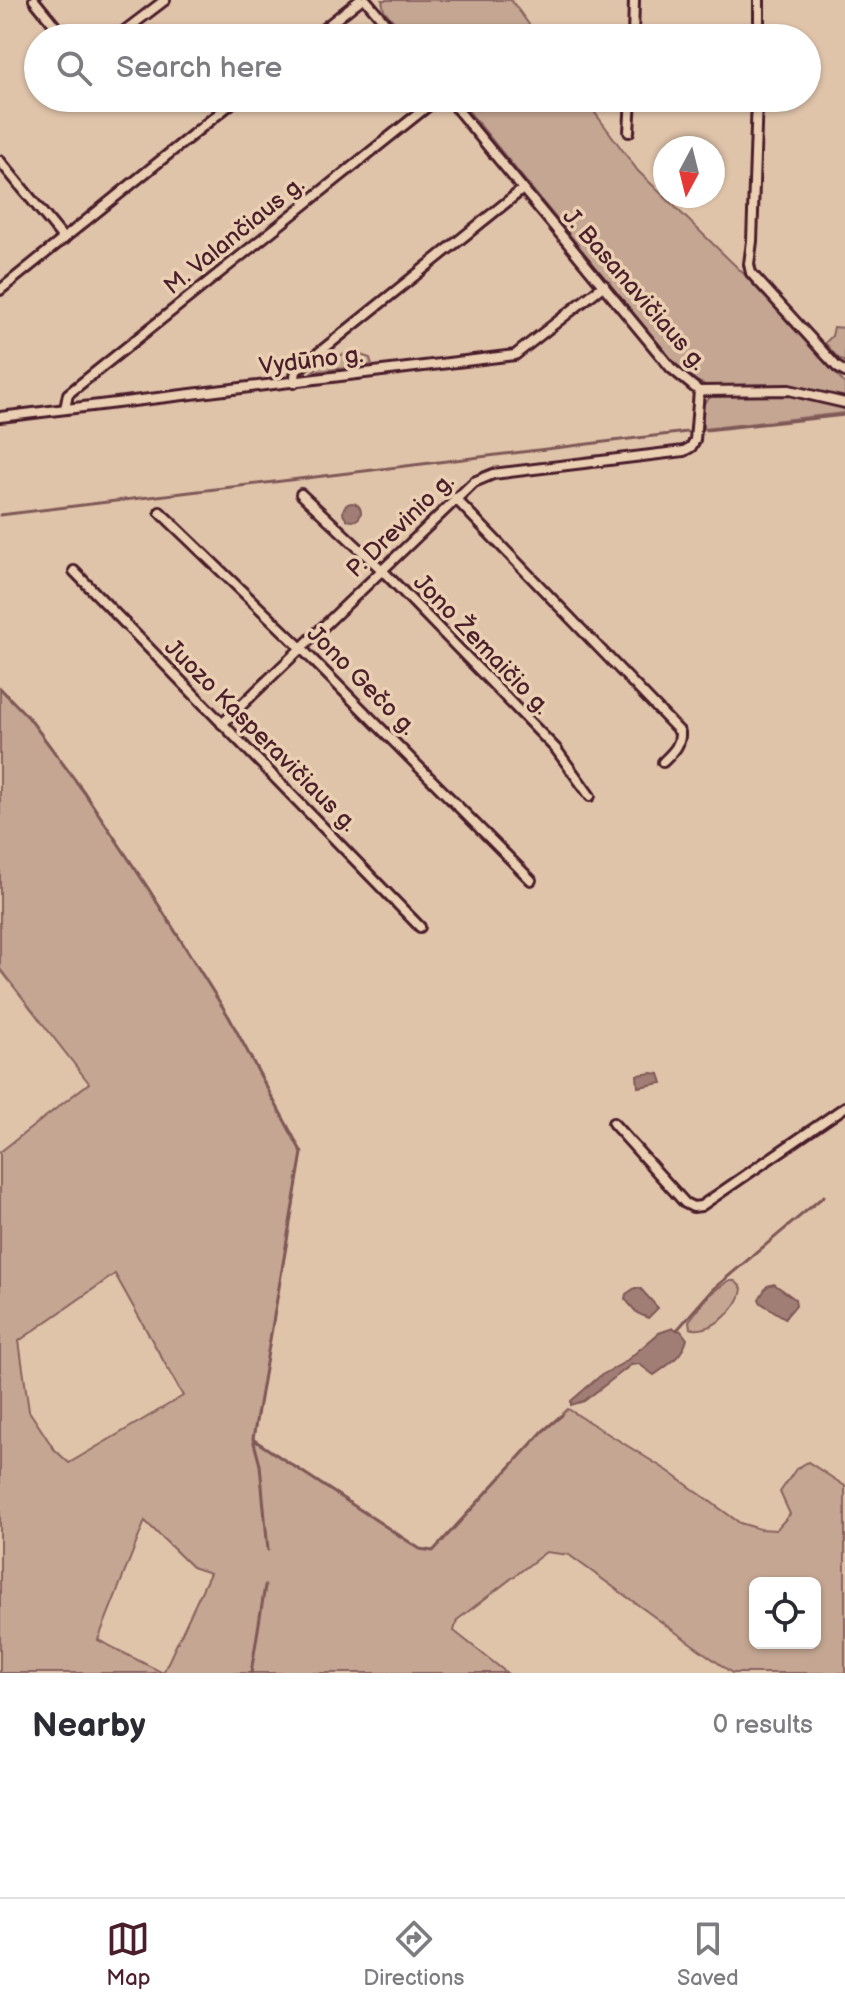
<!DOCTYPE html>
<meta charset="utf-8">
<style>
:root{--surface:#fff;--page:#f2f2f3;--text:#2b2b33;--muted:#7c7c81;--line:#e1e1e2;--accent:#4a1f2b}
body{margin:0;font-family:"Balsamiq Sans",sans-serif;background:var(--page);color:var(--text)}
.controls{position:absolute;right:24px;bottom:24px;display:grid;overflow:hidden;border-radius:12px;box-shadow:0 2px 6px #0004}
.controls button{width:72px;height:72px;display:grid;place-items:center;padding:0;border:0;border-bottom:2px solid var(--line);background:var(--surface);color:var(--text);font:40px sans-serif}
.compass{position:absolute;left:653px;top:136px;width:72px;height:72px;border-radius:50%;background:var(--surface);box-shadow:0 2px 6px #0004;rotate:187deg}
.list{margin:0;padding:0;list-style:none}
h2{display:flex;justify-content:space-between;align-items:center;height:104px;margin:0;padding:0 32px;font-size:34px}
h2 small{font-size:26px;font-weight:400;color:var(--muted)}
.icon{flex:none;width:44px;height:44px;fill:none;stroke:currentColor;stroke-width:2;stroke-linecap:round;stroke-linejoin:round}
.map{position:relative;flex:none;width:845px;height:1673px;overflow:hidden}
.search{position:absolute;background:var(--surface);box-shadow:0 2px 6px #0004;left:24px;right:24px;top:24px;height:88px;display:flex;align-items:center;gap:20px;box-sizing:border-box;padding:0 28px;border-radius:44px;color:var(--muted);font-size:30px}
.sheet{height:224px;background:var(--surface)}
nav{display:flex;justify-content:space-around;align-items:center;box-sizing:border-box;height:112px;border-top:2px solid var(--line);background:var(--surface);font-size:22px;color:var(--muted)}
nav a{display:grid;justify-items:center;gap:4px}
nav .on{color:var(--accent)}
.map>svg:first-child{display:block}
.green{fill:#c4a692;stroke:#87625e;stroke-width:2;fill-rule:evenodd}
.water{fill:#a07e75;stroke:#7e5857;stroke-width:2}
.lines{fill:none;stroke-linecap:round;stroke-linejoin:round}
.stream{stroke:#7e5857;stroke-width:3}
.minor-casing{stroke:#4a1f2b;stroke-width:14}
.minor{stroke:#eacfb2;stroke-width:8}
.labels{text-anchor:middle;stroke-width:7;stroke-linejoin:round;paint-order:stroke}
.street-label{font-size:24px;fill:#4a1f2b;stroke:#eacfb2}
</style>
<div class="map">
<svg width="845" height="1673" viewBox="0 0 845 1673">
<rect width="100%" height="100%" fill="#e0c4aa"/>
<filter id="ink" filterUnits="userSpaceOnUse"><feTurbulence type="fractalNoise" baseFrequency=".0125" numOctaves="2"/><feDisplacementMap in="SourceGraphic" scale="16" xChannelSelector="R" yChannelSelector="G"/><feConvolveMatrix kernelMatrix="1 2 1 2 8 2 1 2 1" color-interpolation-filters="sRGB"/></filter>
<g filter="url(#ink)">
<g class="green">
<polygon points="382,0 511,0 539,38 408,38 384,10"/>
<polygon points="458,98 584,98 638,171 746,276 845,384 845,399 793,386 705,385 684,375"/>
<polygon points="834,327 845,328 845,362 837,357 825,343 832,336"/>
<polygon points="354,353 370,358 372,365 312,372 329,357"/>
<polygon points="763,394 798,396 845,407 845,413 703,429 703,404 713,395"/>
<path d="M 0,688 L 29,718 L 84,792 L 148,888 L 229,1017 L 302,1153 L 253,1439 L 420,1549 L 433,1551 L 543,1431 L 568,1409 L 668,1471 L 740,1523 L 760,1529 L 776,1530 L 790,1514 L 780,1492 L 796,1469 L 808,1462 L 845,1486 L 845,1673 L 732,1673 L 569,1555 L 546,1552 L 457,1620 L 454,1631 L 507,1673 L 0,1673 L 0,1152 L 89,1083 L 0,969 ZM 115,1274 L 183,1396 L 69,1463 L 54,1449 L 29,1411 L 19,1341 ZM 145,1521 L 192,1567 L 210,1573 L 163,1673 L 98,1640 ZM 755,1583 L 815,1583 L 815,1643 L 755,1643 Z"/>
<path d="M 728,1281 L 735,1281 L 742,1288 C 741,1308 710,1335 690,1328 L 689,1321 L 709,1295 Z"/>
</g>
<g class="water">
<circle cx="352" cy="512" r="9"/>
<polygon points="652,1073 659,1074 662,1083 638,1087 637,1075"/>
<polygon points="774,1284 795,1299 796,1305 785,1318 761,1303 759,1299 767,1286"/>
<polygon points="635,1288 640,1288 658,1308 648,1318 637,1313 625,1299 626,1294"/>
<path d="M 673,1328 L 681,1331 L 687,1339 C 683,1356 668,1365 654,1375 L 639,1364 L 631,1365 L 584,1401 L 571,1405 L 571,1401 L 600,1376 L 625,1362 L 659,1333 Z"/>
</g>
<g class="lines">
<g class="stream">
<polyline points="706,430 845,415"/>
<polyline points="0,515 687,432"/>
<polyline points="0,688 29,718 84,792 148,888 229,1017 302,1153 253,1439 260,1465 268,1550"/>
<polyline points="677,1330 712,1290 824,1196"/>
<polyline points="254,1440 420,1549 433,1551 543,1431 562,1415"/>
<polyline points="251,1673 265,1586"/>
</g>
<g class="minor-casing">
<g id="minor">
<polyline points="34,0 65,38"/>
<polyline points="366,0 398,38"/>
<polyline points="115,38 165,0"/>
<polyline points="312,38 360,0"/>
<polyline points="633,38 634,0"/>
<polyline points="759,38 759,0"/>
<polyline points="448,98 671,368 699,391 789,390 845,403"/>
<polyline points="757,98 752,241 749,264 751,273 837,367 845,372"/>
<polyline points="629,132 631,98"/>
<polyline points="0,161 64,239"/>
<polyline points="0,290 238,98"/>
<polyline points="294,383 296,371 523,189"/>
<polyline points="65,409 68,394 438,98"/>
<polyline points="0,417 515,355 604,285"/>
<polyline points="301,494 382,570 556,749 590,796"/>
<path d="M 455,498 L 680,732 C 681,746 672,753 663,762"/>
<polyline points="160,512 301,648 531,880"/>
<polyline points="74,571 420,927"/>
<polyline points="222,724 474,482 493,474 684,451 691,447 695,440 699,391"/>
<polyline points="613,1123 685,1203 693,1207 701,1206 845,1107"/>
</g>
</g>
<use href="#minor" class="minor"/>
</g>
</g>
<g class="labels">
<g class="street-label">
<text transform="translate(234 235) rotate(-39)" y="8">M. Valančiaus g.</text>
<text transform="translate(635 289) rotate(49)" y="8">J. Basanavičiaus g.</text>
<text transform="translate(311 360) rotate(-7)" y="8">Vydūno g.</text>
<text transform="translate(400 525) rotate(-44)" y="8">P. Drevinio g.</text>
<text transform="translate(482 644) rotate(46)" y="8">Jono Žemaičio g.</text>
<text transform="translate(362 680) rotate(45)" y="8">Jono Gečo g.</text>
<text transform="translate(261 735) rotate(45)" y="8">Juozo Kasperavičiaus g.</text>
</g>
</g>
</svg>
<div class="controls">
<button><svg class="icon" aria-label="locate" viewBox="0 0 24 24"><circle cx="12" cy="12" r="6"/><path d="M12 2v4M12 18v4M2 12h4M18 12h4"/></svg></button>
</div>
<svg class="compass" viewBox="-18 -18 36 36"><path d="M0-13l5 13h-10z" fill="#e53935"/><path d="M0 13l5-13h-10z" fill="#7c7c81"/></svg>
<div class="search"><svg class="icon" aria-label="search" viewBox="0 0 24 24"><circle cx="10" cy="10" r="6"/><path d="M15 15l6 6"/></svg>Search here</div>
</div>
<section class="sheet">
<h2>Nearby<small>0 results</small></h2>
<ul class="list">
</ul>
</section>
<nav>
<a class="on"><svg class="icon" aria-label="map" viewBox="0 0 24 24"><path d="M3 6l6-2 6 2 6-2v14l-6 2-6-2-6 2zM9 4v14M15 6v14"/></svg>Map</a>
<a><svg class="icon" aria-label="directions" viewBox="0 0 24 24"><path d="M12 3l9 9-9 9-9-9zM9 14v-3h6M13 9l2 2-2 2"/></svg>Directions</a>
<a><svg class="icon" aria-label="saved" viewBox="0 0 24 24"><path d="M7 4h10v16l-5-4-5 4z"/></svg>Saved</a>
</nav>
